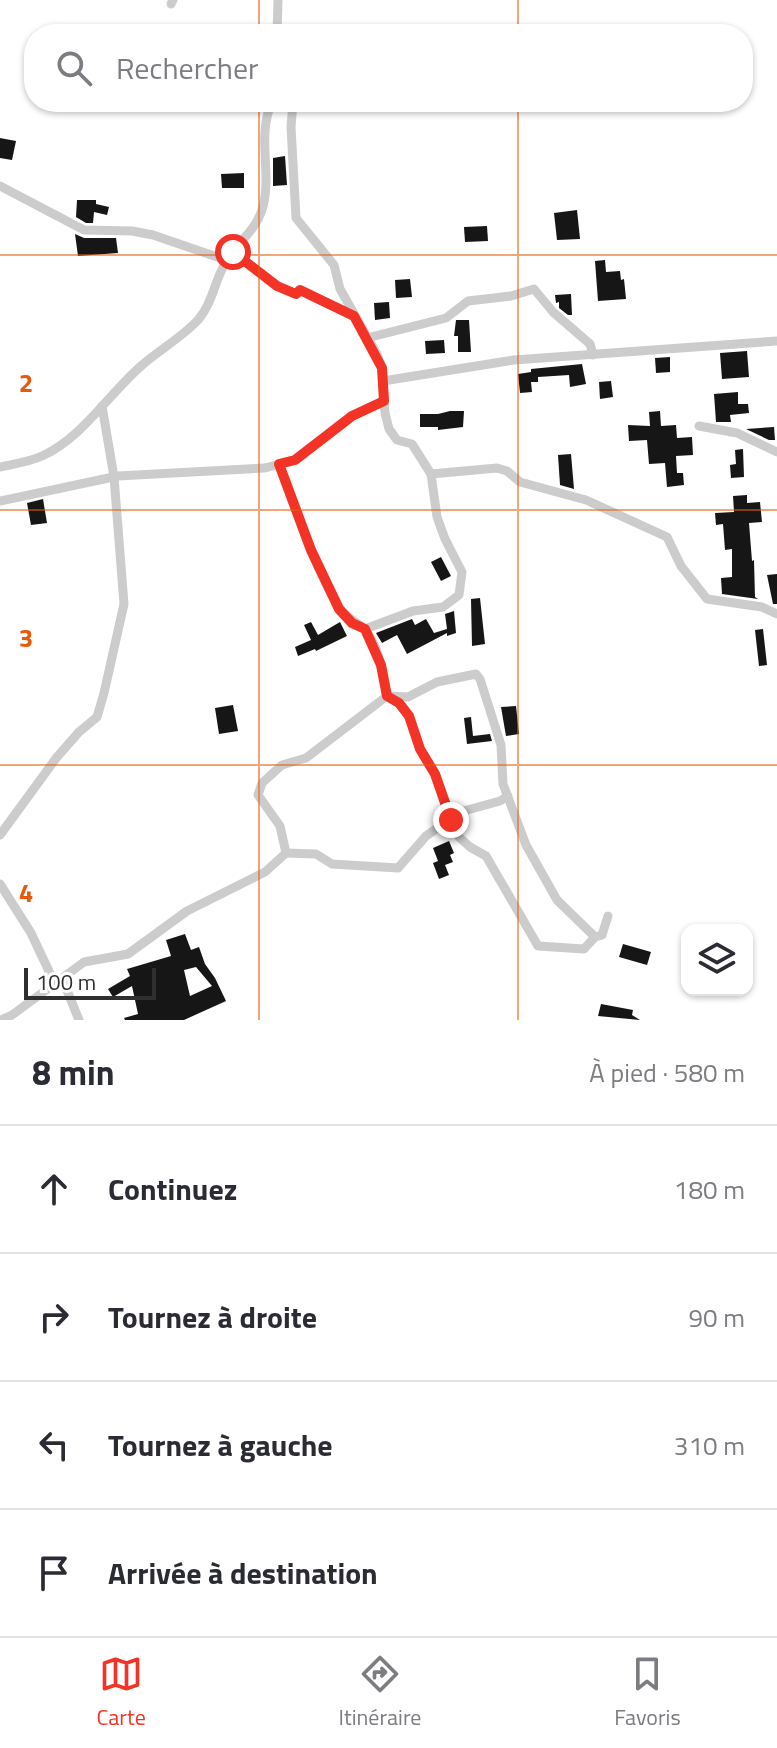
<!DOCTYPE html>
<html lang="fr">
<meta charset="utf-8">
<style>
:root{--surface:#fff;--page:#f2f2f3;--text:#2b2b33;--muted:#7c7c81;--line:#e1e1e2;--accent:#f23326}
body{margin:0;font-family:"Titillium Web",sans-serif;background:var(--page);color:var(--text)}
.controls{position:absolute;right:24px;bottom:24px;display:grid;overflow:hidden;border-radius:16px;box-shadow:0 2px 6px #0004}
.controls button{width:72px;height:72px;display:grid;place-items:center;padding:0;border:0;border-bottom:2px solid var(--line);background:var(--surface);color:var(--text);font:40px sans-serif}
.scale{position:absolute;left:24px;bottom:20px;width:132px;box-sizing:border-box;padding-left:8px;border:4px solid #2f2f2f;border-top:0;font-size:22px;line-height:28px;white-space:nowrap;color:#2f2f2f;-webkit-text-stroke:6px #fff;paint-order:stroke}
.stop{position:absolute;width:24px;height:24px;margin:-18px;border:6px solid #f23326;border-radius:50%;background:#fff}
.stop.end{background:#f23326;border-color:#fff;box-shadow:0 2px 8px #0008}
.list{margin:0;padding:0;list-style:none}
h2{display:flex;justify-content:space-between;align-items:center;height:104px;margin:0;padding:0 32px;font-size:34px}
h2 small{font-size:26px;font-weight:400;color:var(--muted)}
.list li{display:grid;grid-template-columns:52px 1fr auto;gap:24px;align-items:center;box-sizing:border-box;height:128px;padding:0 32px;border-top:2px solid var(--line)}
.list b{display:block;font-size:30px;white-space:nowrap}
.list em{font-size:26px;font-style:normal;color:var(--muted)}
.icon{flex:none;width:44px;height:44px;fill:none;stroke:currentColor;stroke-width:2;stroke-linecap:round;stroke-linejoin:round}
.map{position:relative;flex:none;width:777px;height:1020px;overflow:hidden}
.search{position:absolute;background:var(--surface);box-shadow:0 2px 6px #0004;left:24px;right:24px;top:24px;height:88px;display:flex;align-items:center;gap:20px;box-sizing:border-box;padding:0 28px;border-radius:32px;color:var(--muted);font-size:30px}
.sheet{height:616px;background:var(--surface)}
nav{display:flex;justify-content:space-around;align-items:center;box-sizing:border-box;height:112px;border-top:2px solid var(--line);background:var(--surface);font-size:22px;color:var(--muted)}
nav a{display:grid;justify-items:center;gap:4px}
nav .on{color:var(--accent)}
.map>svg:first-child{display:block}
.building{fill:#161616;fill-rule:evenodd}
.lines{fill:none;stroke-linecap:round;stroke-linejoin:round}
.minor{stroke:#ccc;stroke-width:9}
.route{stroke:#f23326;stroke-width:10}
.grid{fill:none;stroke:#e8590c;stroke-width:2;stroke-opacity:0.55}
.grid-label{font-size:26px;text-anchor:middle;font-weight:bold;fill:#e8590c;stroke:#fff;stroke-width:8;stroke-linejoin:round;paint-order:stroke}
</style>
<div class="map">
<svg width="777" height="1020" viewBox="0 0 777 1020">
<rect width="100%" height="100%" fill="#fff"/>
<g class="building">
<polygon points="0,138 16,141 12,160 0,158"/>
<polygon points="285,156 287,185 273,186 273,158"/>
<polygon points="244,173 244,188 222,188 221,174"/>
<polygon points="77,200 96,200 96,204 109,207 107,215 94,212 93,223 86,223 76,217"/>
<polygon points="577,210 580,239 557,240 554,213"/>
<polygon points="487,226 488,241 465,242 464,227"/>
<polygon points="75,234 84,238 116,238 118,253 78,256"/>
<polygon points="605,260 606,272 620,271 621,280 624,279 626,299 598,301 595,261"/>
<polygon points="410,279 412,297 396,298 395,280"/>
<polygon points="571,294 572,315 568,315 559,308 559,302 556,303 555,295"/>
<polygon points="389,302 390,318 375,320 374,303"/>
<polygon points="456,320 469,320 471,352 458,352 458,336 454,336"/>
<polygon points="444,340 445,353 426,354 425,341"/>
<polygon points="747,351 749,377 722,379 720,353"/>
<polygon points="670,357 670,372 656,373 655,358"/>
<polygon points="582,364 586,384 570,387 569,375 538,377 538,382 531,382 532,392 520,393 518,374 531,372 531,369"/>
<polygon points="611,381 613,397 600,399 599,382"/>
<polygon points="738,392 738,404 748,404 749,413 730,415 731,422 716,422 714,394"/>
<polygon points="450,411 464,411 463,427 438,430 438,427 420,427 420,414 438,414"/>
<polygon points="660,411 661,426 676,425 677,438 692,437 693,455 676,456 677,473 683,473 684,485 667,487 665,463 649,464 647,440 629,441 628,425 650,426 649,412"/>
<polygon points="774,427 775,440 769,440 746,429"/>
<polygon points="743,449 744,477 731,478 730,465 736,464 735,450"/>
<polygon points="571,454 574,489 560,485 558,455"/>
<polygon points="747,495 747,503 760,502 762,522 749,523 752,561 754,560 755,597 758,599 722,594 721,578 732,577 732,549 725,550 723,524 716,525 715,513 734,512 733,496"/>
<polygon points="43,499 47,523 31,525 27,503"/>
<polygon points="441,557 451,576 441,581 431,562"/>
<polygon points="777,574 777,604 773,604 767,575"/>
<polygon points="480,598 485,644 472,646 471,599"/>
<polygon points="454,611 456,633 447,636 447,633 407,654 397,635 382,643 376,633 412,619 415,625 426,619 434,633 447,629 445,614"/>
<polygon points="311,622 318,635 340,622 347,636 316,651 315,649 298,656 295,647 311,640 304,625"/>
<polygon points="763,629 767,665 759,666 755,630"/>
<polygon points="233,705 238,731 219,734 215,708"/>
<polygon points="516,706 519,734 506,736 501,707"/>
<polygon points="471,717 473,736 490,734 492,741 467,744 464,718"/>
<polygon points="449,841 454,853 450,855 453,862 445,865 449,875 439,879 433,863 438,861 433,848"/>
<path d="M 185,934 L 191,950 L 199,947 L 205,964 L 215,978 L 226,1001 L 184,1020 L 125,1020 L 124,1018 L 138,1014 L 132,986 L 113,997 L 108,989 L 130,976 L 127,969 L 171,956 L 166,940 ZM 196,967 L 212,986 L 190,996 L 184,970 Z"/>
<polygon points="623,944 651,952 647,965 619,957"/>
<polygon points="601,1004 633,1010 632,1015 640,1020 598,1016"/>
</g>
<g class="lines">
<g class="minor">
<polyline points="171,4 173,0"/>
<polyline points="277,34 278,0"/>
<polyline points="293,102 291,127 296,218 334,265 340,289 377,354 382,368 385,413 389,429 397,440 412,444 431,474 437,517 445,539 462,572 459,595 443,607 413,611 365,629"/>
<polyline points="0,186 84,230 132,231 153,235 226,260"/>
<polyline points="233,252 277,286 296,294 300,290 353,316"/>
<polyline points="367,338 446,318 468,301 511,296 534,289 553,312 590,344 593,355"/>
<polyline points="383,381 514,360 777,341"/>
<polyline points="699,426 737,433 777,452"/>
<path d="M 0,467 C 13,464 29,462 42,456 C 82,438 108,395 141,366 C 159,350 181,338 198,320 C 213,303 215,278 227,260 C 238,242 255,231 262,210 C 273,175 256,136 272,102"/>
<polyline points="431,474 497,468 507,471 520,482 586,500 667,537 681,566 707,599 762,607 777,614"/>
<polyline points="0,501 118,476 265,468 295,460 352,416 384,401"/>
<polyline points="387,696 408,697 437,682 476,674 480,679 501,745 503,784 526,845 557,900 595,937"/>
<polyline points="390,698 399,703 409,716 420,749 435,774 459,837 470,847 486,856 538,946 584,949 595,937 602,935 608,916"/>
<polyline points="0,835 57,757 79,732 97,717 104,693 124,604 114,477 102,406"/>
<polyline points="286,853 316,854 332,864 398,868 426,836 460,812 500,801 508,796"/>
<polyline points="0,884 31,933 55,984"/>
<polyline points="62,978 79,1020"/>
<path d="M 1,1020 L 12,1015 L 84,962 L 128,954 L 187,911 L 265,872 L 286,853 L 280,826 L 258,795 L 262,783 L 282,765 L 306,758 L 387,696 C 383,676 380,648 366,631 C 359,622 346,619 339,607 C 312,564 297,511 279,464"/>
</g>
</g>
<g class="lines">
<polyline class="route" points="233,252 277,286 296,294 300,290 354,316 382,368 384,401 352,416 295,460 279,464 311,550 339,609 352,623 365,629 381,665 387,696 399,703 409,716 420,749 435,774 451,820"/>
</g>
<path class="grid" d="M 259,0 L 259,34M 518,0 L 518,34M 259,102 L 259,1020M 518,102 L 518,1020M 0,255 L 777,255M 0,510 L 777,510M 0,765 L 777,765"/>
<g class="grid-label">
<text x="26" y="392">2</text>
<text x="26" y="647">3</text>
<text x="26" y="902">4</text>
</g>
</svg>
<div class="controls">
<button><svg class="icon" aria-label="layers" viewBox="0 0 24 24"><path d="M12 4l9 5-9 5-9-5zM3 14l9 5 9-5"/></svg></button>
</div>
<div class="scale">100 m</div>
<div class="stop" style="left:233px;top:252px"></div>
<div class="stop end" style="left:451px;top:820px"></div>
<div class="search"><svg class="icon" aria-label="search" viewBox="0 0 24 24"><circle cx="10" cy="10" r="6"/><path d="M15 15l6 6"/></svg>Rechercher</div>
</div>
<section class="sheet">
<h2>8 min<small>À pied · 580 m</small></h2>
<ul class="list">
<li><svg class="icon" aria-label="ahead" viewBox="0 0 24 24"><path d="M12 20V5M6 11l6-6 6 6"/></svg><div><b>Continuez</b></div><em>180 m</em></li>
<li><svg class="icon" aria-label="right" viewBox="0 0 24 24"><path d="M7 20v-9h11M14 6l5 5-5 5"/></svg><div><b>Tournez à droite</b></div><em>90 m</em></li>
<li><svg class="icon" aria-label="left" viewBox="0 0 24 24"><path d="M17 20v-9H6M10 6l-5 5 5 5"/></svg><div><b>Tournez à gauche</b></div><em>310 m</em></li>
<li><svg class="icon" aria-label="arrive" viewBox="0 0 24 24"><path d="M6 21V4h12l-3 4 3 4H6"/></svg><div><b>Arrivée à destination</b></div></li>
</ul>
</section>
<nav>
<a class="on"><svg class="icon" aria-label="map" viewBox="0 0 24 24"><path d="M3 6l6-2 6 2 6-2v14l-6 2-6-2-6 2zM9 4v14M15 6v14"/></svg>Carte</a>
<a><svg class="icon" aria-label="directions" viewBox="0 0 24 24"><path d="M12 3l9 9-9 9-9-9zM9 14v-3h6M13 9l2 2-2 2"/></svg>Itinéraire</a>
<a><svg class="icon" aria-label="saved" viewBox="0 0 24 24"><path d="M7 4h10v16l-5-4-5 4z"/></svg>Favoris</a>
</nav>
